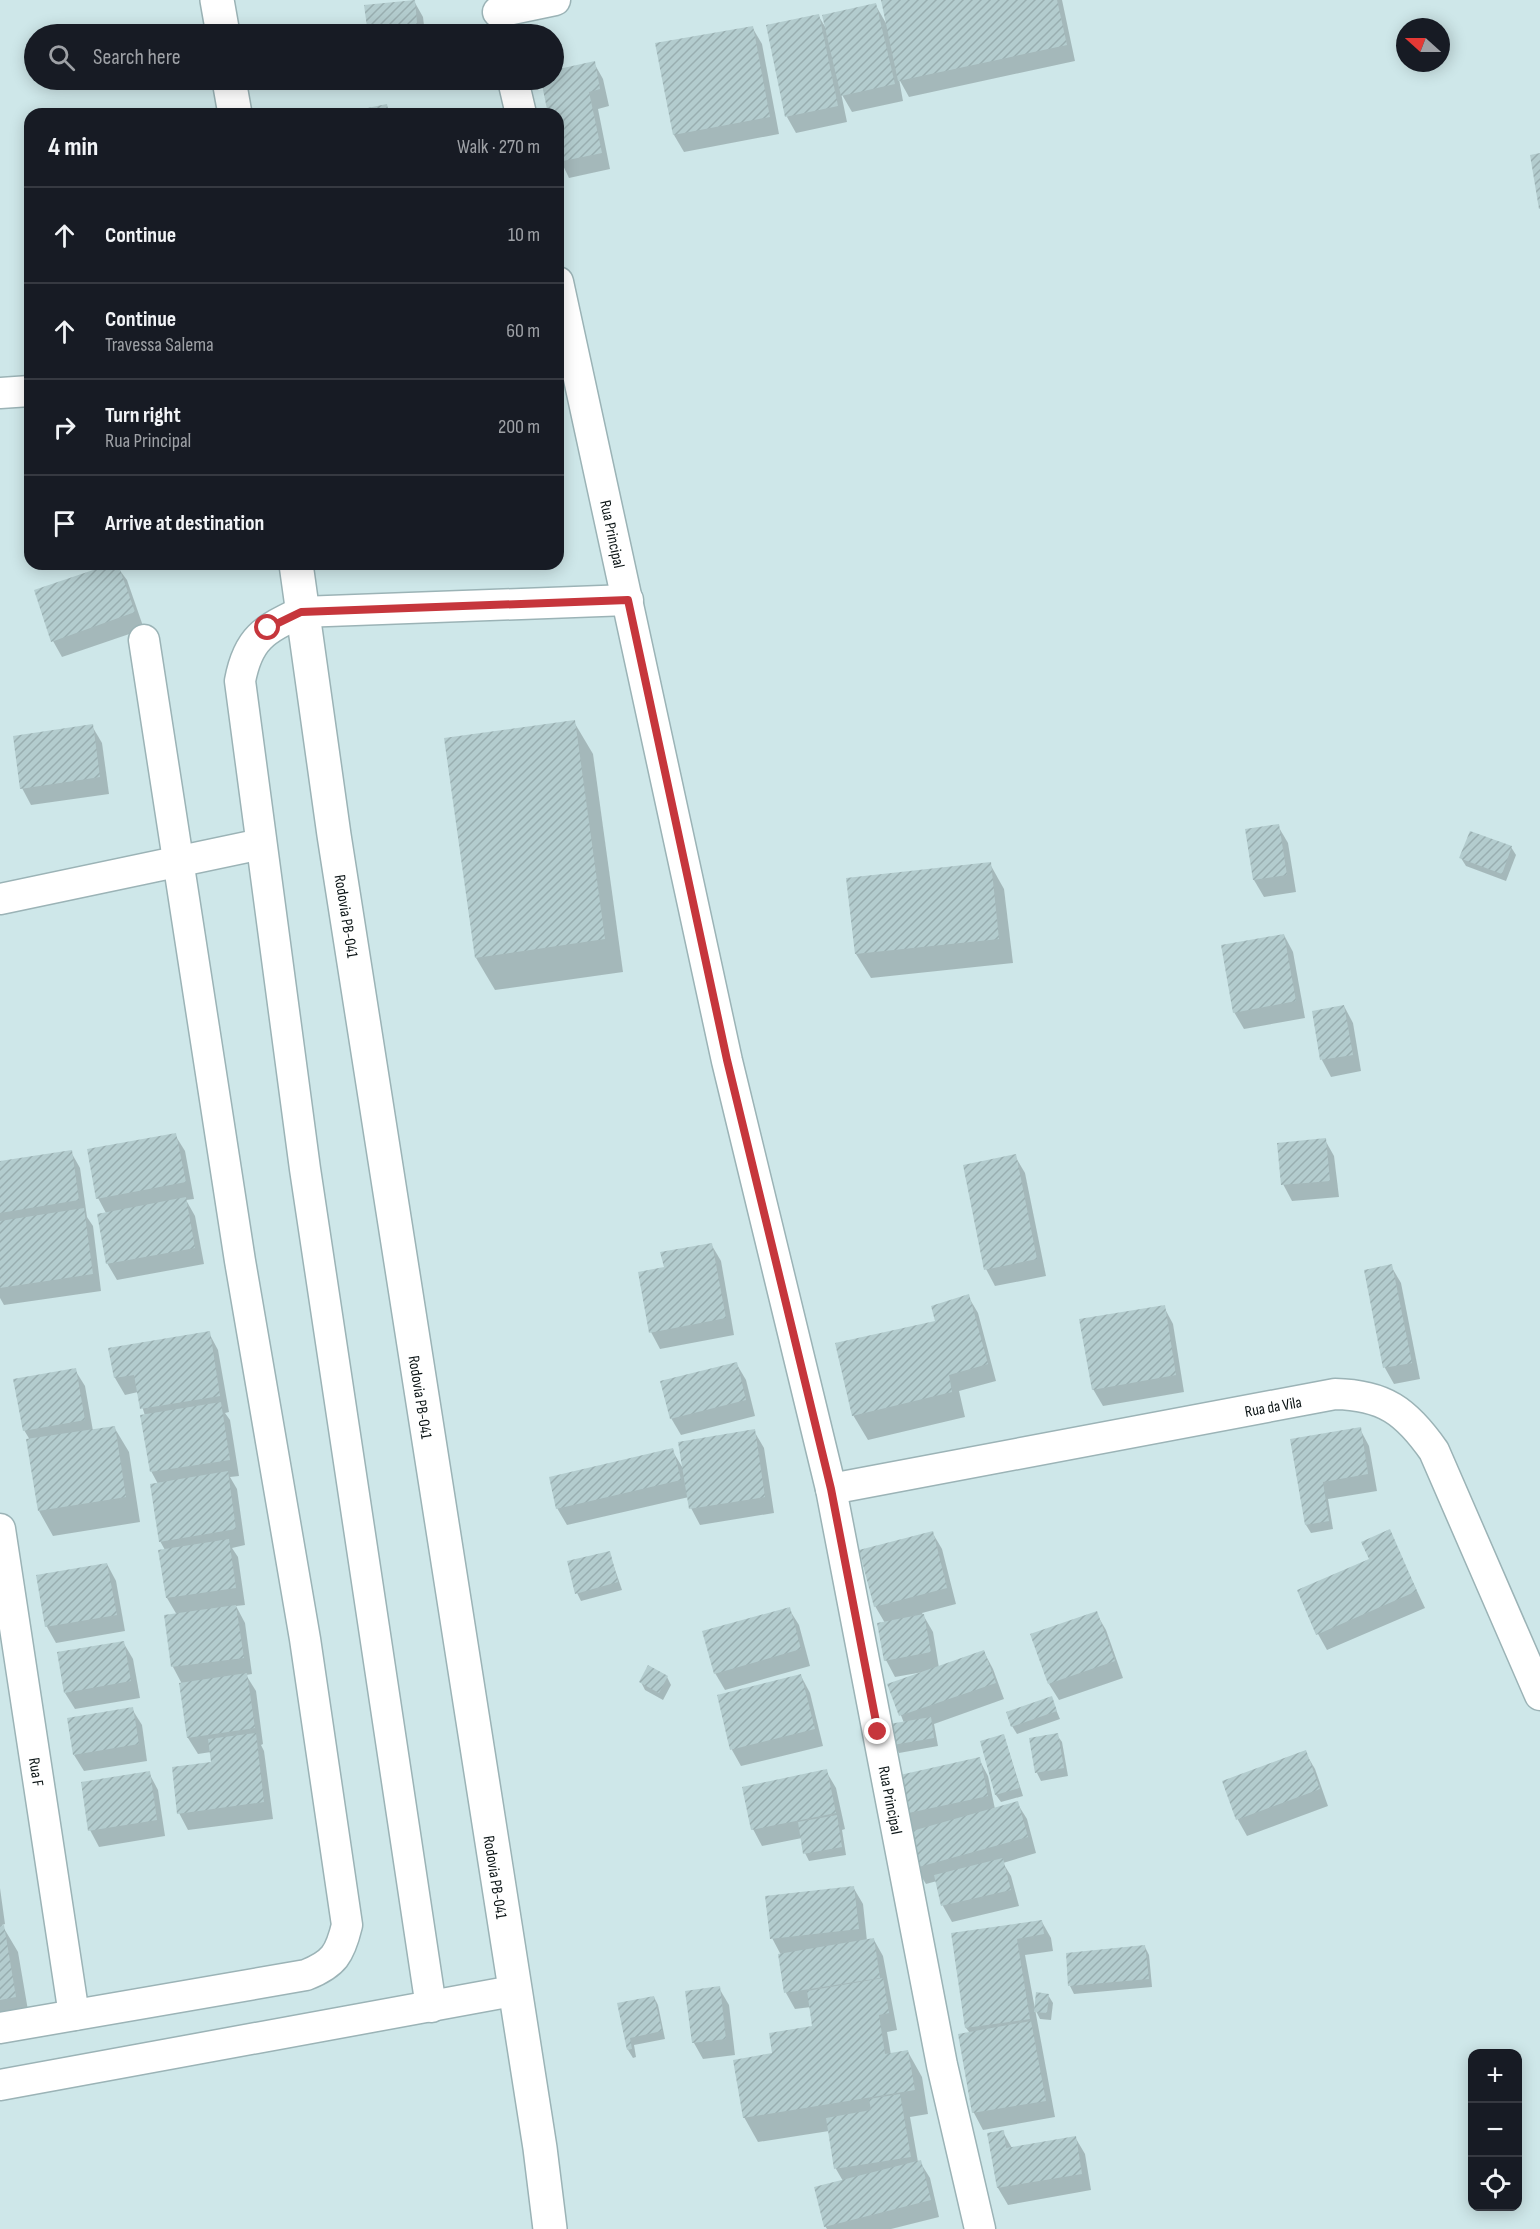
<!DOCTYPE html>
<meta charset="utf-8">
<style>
:root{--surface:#171b24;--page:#242831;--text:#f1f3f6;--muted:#9ea1a6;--line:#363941}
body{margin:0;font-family:"Sofia Sans Condensed",sans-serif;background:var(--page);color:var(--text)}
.controls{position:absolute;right:18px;bottom:18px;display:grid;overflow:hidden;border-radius:12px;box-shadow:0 3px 15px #0003}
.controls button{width:54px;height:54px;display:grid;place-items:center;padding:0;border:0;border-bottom:2px solid var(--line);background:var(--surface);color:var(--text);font:30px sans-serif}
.compass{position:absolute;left:1396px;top:18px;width:54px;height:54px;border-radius:50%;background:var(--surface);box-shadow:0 3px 15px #0003;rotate:291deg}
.stop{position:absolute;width:18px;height:18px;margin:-14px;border:4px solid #c6363c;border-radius:50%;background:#fff}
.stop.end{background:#c6363c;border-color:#fff;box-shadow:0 2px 6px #0008}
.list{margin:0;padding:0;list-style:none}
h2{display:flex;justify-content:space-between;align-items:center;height:78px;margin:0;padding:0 24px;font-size:26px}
h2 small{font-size:20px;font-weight:400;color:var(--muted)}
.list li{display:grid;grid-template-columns:39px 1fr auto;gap:18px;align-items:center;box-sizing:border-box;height:96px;padding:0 24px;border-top:2px solid var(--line)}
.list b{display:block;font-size:22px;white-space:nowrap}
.list p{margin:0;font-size:20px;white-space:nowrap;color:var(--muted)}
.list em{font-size:20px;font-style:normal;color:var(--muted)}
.icon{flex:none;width:33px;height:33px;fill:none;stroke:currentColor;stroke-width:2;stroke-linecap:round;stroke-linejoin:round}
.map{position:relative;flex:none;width:1540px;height:2229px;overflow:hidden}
.search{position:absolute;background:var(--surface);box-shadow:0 3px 15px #0003;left:24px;top:24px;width:540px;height:66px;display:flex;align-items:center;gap:15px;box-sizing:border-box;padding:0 21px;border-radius:33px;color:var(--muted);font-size:22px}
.panel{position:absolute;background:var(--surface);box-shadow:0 3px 15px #0003;left:24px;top:108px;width:540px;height:462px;border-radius:18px}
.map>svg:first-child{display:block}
.shadow{fill:#0003}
.building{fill:url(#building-hatch)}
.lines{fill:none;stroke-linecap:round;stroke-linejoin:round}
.minor-casing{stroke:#9bb3b6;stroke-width:33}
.secondary-casing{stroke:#9bb3b6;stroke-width:36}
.minor{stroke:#fff;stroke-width:30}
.secondary{stroke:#fff;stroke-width:33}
.route{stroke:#c6363c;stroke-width:8}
.labels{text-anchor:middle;stroke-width:4.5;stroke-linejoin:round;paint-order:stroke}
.street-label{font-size:16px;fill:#0a1314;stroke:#fff}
</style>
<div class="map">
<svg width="1540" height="2229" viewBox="0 0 1540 2229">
<defs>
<pattern id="building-hatch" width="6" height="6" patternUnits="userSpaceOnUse" patternTransform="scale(1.5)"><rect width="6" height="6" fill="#b3ccce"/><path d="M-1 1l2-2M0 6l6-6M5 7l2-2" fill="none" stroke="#99aeb0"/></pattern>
</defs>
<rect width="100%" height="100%" fill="#cee7e9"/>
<g class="shadow">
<polygon points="882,0 1062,0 1075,61 909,97 899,79 903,101 852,112 841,93 847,122 796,133 787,117 818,15 827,30 875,4 887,25"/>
<polygon points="414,1 423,17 425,34 419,34 416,29 414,31 416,34 369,34 366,6"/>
<polygon points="752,27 762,44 779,134 684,152 674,135 657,44"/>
<polygon points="594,63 603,79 609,106 598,109 610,169 569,178 558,155 558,114 549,114 542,80 554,80 554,71"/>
<polygon points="115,564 127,580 144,629 62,657 53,641"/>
<polygon points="574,722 593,754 623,972 495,990 476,958"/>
<polygon points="92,726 102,743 109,794 31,805 22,788"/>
<polygon points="1278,826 1288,843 1296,892 1264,897 1254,880 1246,831"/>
<polygon points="1511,847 1516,855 1506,881 1466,866 1461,858"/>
<polygon points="990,864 1004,889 1013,963 871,978 856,954"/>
<polygon points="1284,935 1293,952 1305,1018 1244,1029 1234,1012"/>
<polygon points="1344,1006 1353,1023 1361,1071 1331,1077 1322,1060 1313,1012"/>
<polygon points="175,1135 185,1151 194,1199 186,1200 195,1216 204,1264 117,1280 107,1263 106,1213 98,1198"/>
<polygon points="1325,1140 1334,1156 1339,1197 1292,1201 1283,1184"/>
<polygon points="71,1152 80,1168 87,1217 93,1226 101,1291 4,1305 0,1298 0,1163"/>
<polygon points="1015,1156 1025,1173 1046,1276 995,1286 986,1269"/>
<polygon points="711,1244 721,1261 734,1335 660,1349 651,1332 665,1268"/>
<polygon points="1391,1266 1401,1283 1420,1379 1394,1384 1385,1368 1365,1271"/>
<polygon points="968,1296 978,1313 996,1381 959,1391 965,1417 868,1440 853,1415 937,1322"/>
<polygon points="1164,1307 1173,1324 1184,1392 1103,1406 1093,1389"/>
<polygon points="209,1333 218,1350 229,1412 225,1413 230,1420 239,1476 230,1477 237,1489 245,1545 232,1548 238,1557 245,1605 236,1606 245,1623 252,1674 246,1675 256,1691 263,1744 261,1745 264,1751 273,1819 188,1830 179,1813 212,1763 211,1752 198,1754 188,1738 182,1684 173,1667 166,1617 177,1615 167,1598 160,1551 165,1550 160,1541 158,1484 151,1471 145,1416 138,1392 125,1395 115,1378 110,1349"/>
<polygon points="736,1363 746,1380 755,1416 681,1435 671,1418"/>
<polygon points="75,1370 85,1386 93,1431 114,1427 129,1452 140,1522 53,1536 39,1511 28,1441 30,1440 24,1430"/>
<polygon points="1360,1429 1369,1446 1377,1491 1328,1499 1333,1529 1311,1533 1306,1525 1291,1441"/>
<polygon points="754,1431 764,1448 774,1513 700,1525 691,1508 689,1497 567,1525 557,1508 672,1450 684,1470"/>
<polygon points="1389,1531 1425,1608 1327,1650 1318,1634"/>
<polygon points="932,1532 942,1549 956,1604 922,1613 933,1632 939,1668 984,1652 993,1669 1004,1699 934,1724 938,1746 899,1753 895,1745 904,1723 889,1685 923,1672 895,1677 886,1660 885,1623 875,1606"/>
<polygon points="609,1552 622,1590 581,1601 577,1593"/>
<polygon points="107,1564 116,1581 125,1631 56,1643 47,1627"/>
<polygon points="789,1609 799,1625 810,1666 725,1690 715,1673"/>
<polygon points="1096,1613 1106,1630 1123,1678 1059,1700 1049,1684"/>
<polygon points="123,1642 133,1659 140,1698 75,1709 65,1693"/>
<polygon points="801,1676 810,1693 823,1746 741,1766 732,1750 719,1696"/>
<polygon points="667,1677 671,1685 663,1700 645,1690 641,1682"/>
<polygon points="1051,1698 1060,1719 1017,1734 1012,1726"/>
<polygon points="132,1709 142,1725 147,1761 84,1771 74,1755"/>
<polygon points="1057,1735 1062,1742 1068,1776 1041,1781 1037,1773 1031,1739"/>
<polygon points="1004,1736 1023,1796 1001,1802 996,1795"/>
<polygon points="1305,1752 1315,1769 1328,1806 1247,1836 1238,1820 1223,1782"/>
<polygon points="979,1759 988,1776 995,1809 1017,1803 1027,1819 1036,1853 1003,1863 1011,1876 1019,1906 952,1922 943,1906 937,1881 926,1884 916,1868 901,1815"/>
<polygon points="826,1771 836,1788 845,1829 842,1830 846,1855 809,1861 805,1853 802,1838 762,1846 753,1829"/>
<polygon points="149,1773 158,1790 165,1836 99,1847 90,1830"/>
<polygon points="853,1887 863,1904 867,1941 874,1940 883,1956 897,2030 887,2032 891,2055 908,2052 922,2077 928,2114 910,2117 918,2162 920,2162 930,2178 939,2217 891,2229 827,2229 825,2226 843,2181 836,2169 829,2131 758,2142 744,2117 774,2054 814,2028 811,2007 795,2009 786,1993 781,1955 772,1938"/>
<polygon points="0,1888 5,1924 2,1925 18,1952 30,2022 0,2027"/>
<polygon points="1042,1922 1051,1938 1053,1951 1025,1955 1055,2117 983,2130 974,2113 960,2035 970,2033 966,2028 953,1934"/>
<polygon points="1145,1947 1149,1955 1152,1987 1074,1994 1070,1986"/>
<polygon points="719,1988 729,2005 735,2055 703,2059 694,2043"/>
<polygon points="1048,1995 1053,2003 1051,2020 1040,2019 1036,2011"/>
<polygon points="654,1997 658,2005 665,2039 634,2045 636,2057 633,2058 628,2050 619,2005"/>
<polygon points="1003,2132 1012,2148 1075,2137 1085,2154 1091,2190 1008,2205 998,2188 989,2134"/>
</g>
<g class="building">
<polygon points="415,0 418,34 368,34 364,5"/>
<polygon points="881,0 1057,0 1067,45 898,81"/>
<polygon points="876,3 895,84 841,96 822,15"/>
<polygon points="819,14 838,106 785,117 766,25"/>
<polygon points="753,26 770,117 673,135 655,43"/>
<polygon points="595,61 600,89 589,92 602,153 558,162 558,114 548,114 541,80 554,80 554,70"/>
<polygon points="387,104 389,114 344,114 343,113"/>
<polygon points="1540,153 1540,209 1539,209 1530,155"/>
<polygon points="111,564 118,564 135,612 51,642 34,590"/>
<polygon points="575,720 605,939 475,958 444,738"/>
<polygon points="93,724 100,777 20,789 13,736"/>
<polygon points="1279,824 1287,875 1253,880 1245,829"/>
<polygon points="1470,831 1512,846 1502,874 1459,858"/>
<polygon points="991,862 999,939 855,954 846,878"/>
<polygon points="1284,934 1296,1001 1233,1013 1221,945"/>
<polygon points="1344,1005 1353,1055 1320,1060 1312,1011"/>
<polygon points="176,1133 186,1182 96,1199 87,1149"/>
<polygon points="1326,1138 1330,1181 1281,1185 1277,1143"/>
<polygon points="72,1150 79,1200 0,1213 0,1161"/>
<polygon points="1016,1154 1037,1259 984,1270 963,1165"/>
<polygon points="186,1197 195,1248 106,1264 97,1214"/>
<polygon points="84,1208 93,1274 0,1288 0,1221"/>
<polygon points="712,1243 726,1318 649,1333 638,1272 664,1267 660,1252"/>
<polygon points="1392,1264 1412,1363 1383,1368 1364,1270"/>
<polygon points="969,1294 988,1364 949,1375 952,1392 852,1416 835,1343 935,1321 931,1306"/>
<polygon points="1165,1305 1176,1375 1092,1390 1079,1319"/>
<polygon points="210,1331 220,1396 140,1409 134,1375 114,1378 108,1348"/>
<polygon points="737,1362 746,1400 670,1419 660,1381"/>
<polygon points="76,1368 85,1420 23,1431 13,1379"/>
<polygon points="221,1402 230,1460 150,1472 140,1415"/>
<polygon points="115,1426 126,1497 38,1511 26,1439"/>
<polygon points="1361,1427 1368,1474 1323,1482 1329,1521 1305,1525 1290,1439"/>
<polygon points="755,1429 765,1497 689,1509 678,1442"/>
<polygon points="673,1448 681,1480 556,1509 549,1477"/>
<polygon points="228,1471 236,1529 159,1542 150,1484"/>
<polygon points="1390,1529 1417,1591 1316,1635 1297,1590 1369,1559 1361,1542"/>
<polygon points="933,1531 947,1588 874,1607 859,1550"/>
<polygon points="229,1539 236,1588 166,1598 158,1550"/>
<polygon points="610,1551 618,1582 575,1594 567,1561"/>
<polygon points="107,1563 117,1615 45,1627 36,1575"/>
<polygon points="236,1605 244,1658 171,1667 164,1615"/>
<polygon points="790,1607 801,1649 714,1674 702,1631"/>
<polygon points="1097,1611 1115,1661 1048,1684 1030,1634"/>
<polygon points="924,1614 931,1652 884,1661 877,1623"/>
<polygon points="124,1641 131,1681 64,1693 57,1652"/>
<polygon points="984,1650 996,1683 899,1716 887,1684"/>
<polygon points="648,1665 668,1676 659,1693 639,1682"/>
<polygon points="247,1673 255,1728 187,1738 179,1683"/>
<polygon points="801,1674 815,1729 730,1750 717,1695"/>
<polygon points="1052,1696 1057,1711 1011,1727 1006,1712"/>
<polygon points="133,1707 139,1744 73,1755 67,1718"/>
<polygon points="931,1717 934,1738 893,1745 889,1724"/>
<polygon points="256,1733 264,1802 177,1814 172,1767 211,1762 208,1739"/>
<polygon points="1058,1733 1064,1768 1035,1773 1029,1738"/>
<polygon points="1004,1734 1020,1788 995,1795 980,1741"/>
<polygon points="1306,1750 1320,1789 1236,1820 1222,1781"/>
<polygon points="980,1757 988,1796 899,1815 891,1777"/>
<polygon points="827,1769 836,1813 751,1830 742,1787"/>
<polygon points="150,1771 157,1820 88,1831 81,1782"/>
<polygon points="1018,1801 1028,1837 915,1868 905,1833"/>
<polygon points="837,1815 842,1847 803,1854 798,1822"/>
<polygon points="1003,1858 1011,1890 941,1906 934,1875"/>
<polygon points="854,1886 859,1929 770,1939 765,1896"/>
<polygon points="1042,1920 1044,1934 1017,1939 1030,2019 965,2028 951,1933"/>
<polygon points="4,1925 16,1997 0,2000 0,1926"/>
<polygon points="874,1938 880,1978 784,1993 778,1954"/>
<polygon points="1145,1945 1149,1979 1068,1986 1066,1953"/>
<polygon points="883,1978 889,2013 879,2015 885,2054 908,2050 915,2090 743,2118 733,2060 772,2053 769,2033 812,2026 807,1991"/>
<polygon points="720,1986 726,2039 692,2043 685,1991"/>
<polygon points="1036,1992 1049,1994 1047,2013 1034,2012"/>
<polygon points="654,1996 662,2031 630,2038 632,2049 627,2050 617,2003"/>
<polygon points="1031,2021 1046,2101 972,2113 958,2034"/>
<polygon points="900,2094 911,2157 834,2169 826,2118 871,2110 869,2099"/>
<polygon points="1004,2130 1006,2148 1076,2136 1082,2174 997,2188 987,2133"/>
<polygon points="921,2160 931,2200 824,2227 814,2187"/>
</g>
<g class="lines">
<g class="minor-casing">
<g id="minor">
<polyline points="498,12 555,0"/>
<polyline points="513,80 521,114"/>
<polyline points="558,282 727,1061 831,1489 942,2065 980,2229"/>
<polyline points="0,393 30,391"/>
<polyline points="0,899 261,844"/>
<path d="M 831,1489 L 1335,1394 C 1384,1395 1406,1411 1434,1451 L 1540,1695"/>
<polyline points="0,1529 74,2015"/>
<path d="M 431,2007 L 305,1169 L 240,681 C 248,638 264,630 301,612 L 628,600"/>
<path d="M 0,2028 L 306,1975 C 334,1964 340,1954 347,1925 L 305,1639 L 240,1261 L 144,640"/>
<polyline points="0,2085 513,1991"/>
</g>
</g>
<g class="secondary-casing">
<g id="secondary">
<polyline points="217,0 223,34"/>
<polyline points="229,80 235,114"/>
<polyline points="296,564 334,835 540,2148 550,2229"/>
</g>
</g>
<use href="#minor" class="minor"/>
<use href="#secondary" class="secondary"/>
</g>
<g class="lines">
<polyline class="route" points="268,628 301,612 628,600 727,1060 831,1489 878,1732"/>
</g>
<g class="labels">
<g class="street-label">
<text transform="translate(613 534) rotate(78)" y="6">Rua Principal</text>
<text transform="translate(347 916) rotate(81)" y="6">Rodovia PB-041</text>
<text transform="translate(421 1397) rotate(81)" y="6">Rodovia PB-041</text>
<text transform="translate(1273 1406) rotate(-10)" y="6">Rua da Vila</text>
<text transform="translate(37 1772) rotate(81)" y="6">Rua F</text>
<text transform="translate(891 1800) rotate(79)" y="6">Rua Principal</text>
<text transform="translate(496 1877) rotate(81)" y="6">Rodovia PB-041</text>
</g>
</g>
</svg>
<div class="controls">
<button>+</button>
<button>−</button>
<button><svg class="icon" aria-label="locate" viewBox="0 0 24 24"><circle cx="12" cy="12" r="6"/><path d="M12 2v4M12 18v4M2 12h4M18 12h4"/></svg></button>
</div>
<svg class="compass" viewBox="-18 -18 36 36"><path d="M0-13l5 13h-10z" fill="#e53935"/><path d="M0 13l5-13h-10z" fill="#9ea1a6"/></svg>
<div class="stop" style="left:268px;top:628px"></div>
<div class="stop end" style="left:878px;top:1732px"></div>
<div class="search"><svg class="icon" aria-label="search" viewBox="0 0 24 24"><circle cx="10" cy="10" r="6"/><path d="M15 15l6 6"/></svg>Search here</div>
<section class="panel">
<h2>4 min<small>Walk · 270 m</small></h2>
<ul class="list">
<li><svg class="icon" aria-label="ahead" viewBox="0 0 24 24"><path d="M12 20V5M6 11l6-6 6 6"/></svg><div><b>Continue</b></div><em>10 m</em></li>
<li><svg class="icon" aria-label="ahead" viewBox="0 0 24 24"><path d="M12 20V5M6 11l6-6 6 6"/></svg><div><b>Continue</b><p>Travessa Salema</p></div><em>60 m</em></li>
<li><svg class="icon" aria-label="right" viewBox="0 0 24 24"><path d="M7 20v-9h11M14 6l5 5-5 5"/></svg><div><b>Turn right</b><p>Rua Principal</p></div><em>200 m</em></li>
<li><svg class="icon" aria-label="arrive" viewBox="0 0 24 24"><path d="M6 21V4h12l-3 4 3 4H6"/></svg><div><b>Arrive at destination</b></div></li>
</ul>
</section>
</div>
